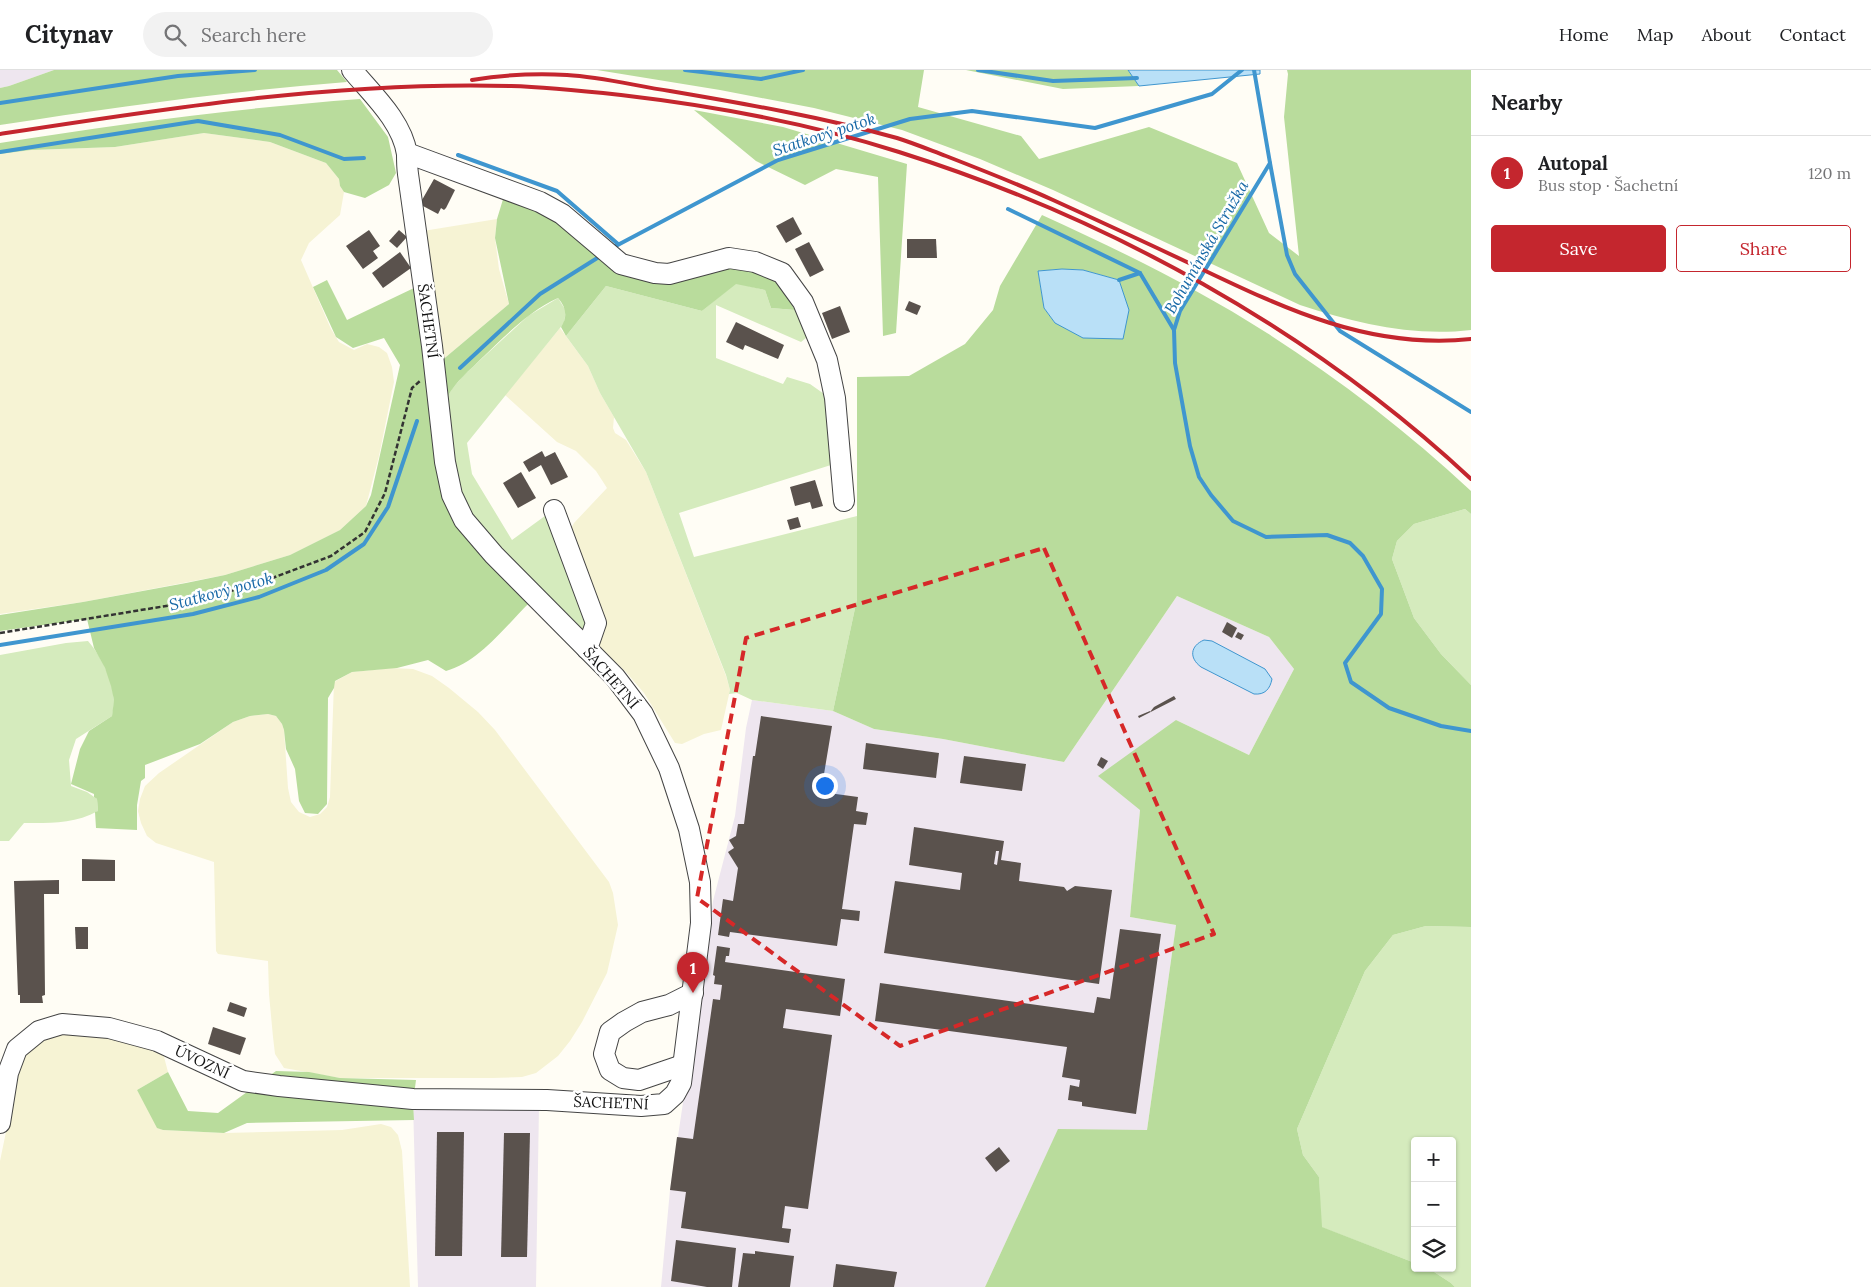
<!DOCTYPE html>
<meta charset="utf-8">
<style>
:root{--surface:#fff;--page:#f2f2f2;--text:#202124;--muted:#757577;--line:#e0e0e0;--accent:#c4262e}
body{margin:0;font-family:Lora,serif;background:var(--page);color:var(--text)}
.controls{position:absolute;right:15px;bottom:15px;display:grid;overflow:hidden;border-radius:5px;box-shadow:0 1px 4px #0004}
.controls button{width:45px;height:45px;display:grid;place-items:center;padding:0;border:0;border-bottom:1px solid var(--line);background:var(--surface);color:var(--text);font:25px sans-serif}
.you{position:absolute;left:824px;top:715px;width:18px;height:18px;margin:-12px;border:4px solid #fff;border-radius:50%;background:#1a73e8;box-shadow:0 0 0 8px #1a73e833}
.badge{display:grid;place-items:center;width:32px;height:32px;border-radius:50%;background:var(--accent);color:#fff;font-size:16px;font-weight:700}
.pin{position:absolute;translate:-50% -41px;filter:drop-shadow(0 1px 2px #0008)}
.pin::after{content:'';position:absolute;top:26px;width:18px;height:15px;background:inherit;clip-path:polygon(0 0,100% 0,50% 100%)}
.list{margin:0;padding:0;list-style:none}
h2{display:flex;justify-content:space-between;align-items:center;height:65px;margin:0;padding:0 20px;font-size:21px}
h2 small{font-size:16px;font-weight:400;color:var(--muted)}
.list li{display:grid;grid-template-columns:32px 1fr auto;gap:15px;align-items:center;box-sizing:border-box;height:75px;padding:0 20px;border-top:1px solid var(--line)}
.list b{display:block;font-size:19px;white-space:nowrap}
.list p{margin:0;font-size:16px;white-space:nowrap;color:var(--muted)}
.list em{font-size:16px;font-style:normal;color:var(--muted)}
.actions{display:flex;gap:10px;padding:15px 20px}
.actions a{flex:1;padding:11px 0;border:1px solid var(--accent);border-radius:5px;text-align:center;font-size:18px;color:var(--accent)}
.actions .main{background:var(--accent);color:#fff}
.icon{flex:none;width:28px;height:28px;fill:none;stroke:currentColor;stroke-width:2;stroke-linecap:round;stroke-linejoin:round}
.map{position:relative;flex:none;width:1471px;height:1217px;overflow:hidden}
header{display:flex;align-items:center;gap:30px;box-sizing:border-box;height:70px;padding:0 25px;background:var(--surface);border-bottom:1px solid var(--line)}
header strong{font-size:24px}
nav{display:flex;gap:28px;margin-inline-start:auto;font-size:18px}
.search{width:350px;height:45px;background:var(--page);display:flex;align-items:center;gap:12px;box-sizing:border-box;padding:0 18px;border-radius:28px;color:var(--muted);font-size:19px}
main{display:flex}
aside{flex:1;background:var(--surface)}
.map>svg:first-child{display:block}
.industrial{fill:#eee6ef}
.farmland{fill:#f6f3d4}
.green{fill:#d5ebbd}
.forest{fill:#b9dc9c;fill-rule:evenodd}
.water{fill:#b9e0f7;stroke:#3f96cf}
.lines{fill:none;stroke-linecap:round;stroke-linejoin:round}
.stream{stroke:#3f96cf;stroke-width:4}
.building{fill:#5a524d;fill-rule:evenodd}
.minor-casing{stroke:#444;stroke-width:22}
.path{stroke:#333;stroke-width:2.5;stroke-dasharray:5 2.5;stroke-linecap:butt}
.minor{stroke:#fff;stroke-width:20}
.rail{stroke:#c4262e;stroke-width:4}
.marked{fill:none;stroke:#d62828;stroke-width:4;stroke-dasharray:10 6;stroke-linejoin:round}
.labels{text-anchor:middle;stroke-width:5;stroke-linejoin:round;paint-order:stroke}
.street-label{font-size:15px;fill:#111;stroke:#fff}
.water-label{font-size:16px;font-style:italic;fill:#1768a6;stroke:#fff}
</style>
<header>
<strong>Citynav</strong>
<div class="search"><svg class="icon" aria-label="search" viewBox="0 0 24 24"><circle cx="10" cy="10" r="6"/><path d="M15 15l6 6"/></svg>Search here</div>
<nav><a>Home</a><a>Map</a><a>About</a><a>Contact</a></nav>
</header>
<main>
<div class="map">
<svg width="1471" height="1217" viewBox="0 0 1471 1217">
<rect width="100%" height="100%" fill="#fffdf5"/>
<g class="industrial">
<polygon points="0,0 54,0 9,16 0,18"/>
<polygon points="1177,526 1269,567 1294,599 1249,685 1176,650 1140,740 1130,847 1176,855 1147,1060 1058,1060 985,1217 661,1217 670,1120 713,831 735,746 746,658 752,630 833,641 874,659 943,669 1064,692"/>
<polygon points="413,1033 539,1036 536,1217 418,1217"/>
</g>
<g class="farmland">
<polygon points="204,63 270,72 326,93 339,109 340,116 344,122 340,145 309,173 301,190 331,259 339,272 354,280 367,274 379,277 387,283 392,297 394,312 379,386 366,436 340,460 290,485 225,505 83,532 0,544 0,84 31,80 115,77"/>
<polygon points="497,149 495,168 499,199 509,234 440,292 423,161"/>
<polygon points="560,258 588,296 600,323 614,347 613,358 615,363 626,370 646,402 726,606 730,620 721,660 704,664 682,674 675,673 644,623 625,601 599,577 599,568 570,460 574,453 607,418 596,401 576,381 557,372 505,325"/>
<polygon points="392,598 413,599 432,606 449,618 478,642 495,660 609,812 613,823 618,855 607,903 582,952 570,971 558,986 536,1003 522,1007 492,1008 340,1008 284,998 275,984 273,967 269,924 268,891 218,884 216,881 214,792 156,773 147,766 141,753 138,741 140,729 145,716 159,703 233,652 250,646 268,644 276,646 282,654 284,660 288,718 291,732 299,742 310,747 320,744 327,737 330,727 334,612 352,602"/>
<polygon points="68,962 113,966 163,983 168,1002 137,1020 159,1058 163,1060 224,1063 342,1060 381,1054 391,1057 398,1065 402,1081 410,1217 0,1217 0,1091 22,984 40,970"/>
</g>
<g class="green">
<polygon points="736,213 765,220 771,238 795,240 811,264 801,272 716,235 716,288 783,314 787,307 810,314 827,326 831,395 679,443 694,487 857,446 857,529 833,641 752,630 737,623 729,624 730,620 726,605 646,402 600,323 588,296 566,266 606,216 702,241"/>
<path d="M 558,228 L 566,241 L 564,253 L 467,373 L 472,404 L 512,470 L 549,443 L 578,508 L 587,564 C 561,539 534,513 509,486 C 491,468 463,441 457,416 C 451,390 450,362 447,336 L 448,326 L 452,319 L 463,306 L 528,246 Z"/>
<polygon points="1465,439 1471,444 1471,615 1441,584 1414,548 1392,489 1397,471 1414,454"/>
<path d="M 88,571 C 101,586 113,610 114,630 C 114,635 113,641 112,646 L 76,669 L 69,690 L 71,716 L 87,722 L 97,729 L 98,741 C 74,754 50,753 24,753 L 9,771 L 0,771 L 0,585 L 66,573 Z"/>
<polygon points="1426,856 1471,857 1471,1217 1455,1217 1451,1213 1428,1198 1452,1198 1452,1071 1415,1071 1415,1193 1321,1157 1319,1107 1303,1085 1297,1059 1365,901 1393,865"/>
</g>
<g class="forest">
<path d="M 54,0 L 337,0 L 347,12 C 231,21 115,37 0,55 L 0,18 L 9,16 Z"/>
<path d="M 597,0 L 924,0 L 918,37 L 1021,66 L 1039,89 L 1149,57 L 1237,93 L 1269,163 L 1299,186 L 1284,47 L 1288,4 L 1287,0 L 1471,0 L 1471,260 C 1412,267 1356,253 1300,235 L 1053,120 L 980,89 L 902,60 L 814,38 L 720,20 Z"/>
<polygon points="966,0 1128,0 1139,16 1063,19"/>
<path d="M 360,29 L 388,67 L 396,103 L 389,115 L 365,128 L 344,122 L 340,116 L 339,109 L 326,93 L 270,72 L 204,63 L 115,77 L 31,80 L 0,84 L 0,73 C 119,54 239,38 360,29 Z"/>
<polygon points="694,40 783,57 907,94 896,263 883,266 878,107 836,99 805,115 756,91"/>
<path d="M 504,126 L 560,148 L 619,196 L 753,198 L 775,208 L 795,240 L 771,238 L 765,220 L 736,214 L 702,241 L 606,216 L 566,266 L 561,257 C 568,247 566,237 558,228 C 529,241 505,266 482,288 C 470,300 456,311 448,326 L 440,292 L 509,234 L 495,168 L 497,149 Z"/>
<path d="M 1042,145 C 1119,180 1195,217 1267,263 C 1339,309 1408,362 1471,421 L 1471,444 L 1465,439 L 1414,454 L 1397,471 L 1392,489 L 1414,548 L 1441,584 L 1471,615 L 1471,857 L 1426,856 L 1393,865 L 1365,901 L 1297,1059 L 1303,1085 L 1319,1107 L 1322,1157 L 1415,1193 L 1415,1198 L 1428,1198 L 1451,1213 L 1455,1217 L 985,1217 L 1058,1059 L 1147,1060 L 1176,855 L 1130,847 L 1140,740 L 1098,706 L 1176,650 L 1249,685 L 1294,599 L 1269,567 L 1177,526 L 1064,692 L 943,669 L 874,659 L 833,641 L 857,529 L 857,307 L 909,306 L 965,274 L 993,240 L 1000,216 ZM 1062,199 L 1083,200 L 1119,210 L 1055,253 L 1044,238 L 1038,201 Z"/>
<path d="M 327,210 L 347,250 L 414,218 L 439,396 L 529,533 C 505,557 479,592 446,601 L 428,590 L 397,598 L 352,602 L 335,611 L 334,618 L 328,628 L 327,734 L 318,744 L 305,743 L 299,731 L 295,699 L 286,679 L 284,660 L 282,654 L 276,646 L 268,644 L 250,646 L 233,652 L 200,674 L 145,695 L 145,708 L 141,711 L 137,735 L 137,760 L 96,758 L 95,742 L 98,741 L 97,729 L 94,727 L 94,724 L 71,714 L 80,679 L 89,661 L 112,646 L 114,630 L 111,616 L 105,598 L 94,578 L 87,549 L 0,561 L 0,545 L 83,532 L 186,513 L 225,505 L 290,485 L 340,460 L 366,436 L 371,425 L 400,295 L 384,268 L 353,278 L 336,267 L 313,217 Z"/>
<polygon points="276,1001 309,1002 340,1008 416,1010 413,1033 414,1050 247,1053 224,1063 163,1060 157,1058 137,1020 168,1002 188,1041 218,1043"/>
</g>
<g class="water">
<polygon points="1128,0 1260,0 1260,4 1139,16"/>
<polygon points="1062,199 1083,200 1119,210 1129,240 1123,269 1083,268 1055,253 1044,238 1038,201"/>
<path d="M 1204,570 L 1212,571 L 1265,599 L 1272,609 C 1270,619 1265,625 1254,624 L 1201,597 C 1189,588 1190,576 1204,570 Z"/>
</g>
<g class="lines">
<g class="stream">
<polyline points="685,0 761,9 803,0"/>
<polyline points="978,0 1053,11 1137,8"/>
<polyline points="1254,0 1270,93 1180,241 1174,260 1175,293 1190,376 1199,407 1211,425 1233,451 1266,467 1327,465 1350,473 1363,486 1382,519 1381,544 1345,593 1351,612 1389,638 1441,656 1471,661"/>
<polyline points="0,33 178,6 255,0"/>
<polyline points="0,82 198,51 280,65 344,89 364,88"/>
<polyline points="458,85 557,121 618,174"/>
<polyline points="1270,93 1287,185 1295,204 1340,261 1471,342"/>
<polyline points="1008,139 1140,203 1174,260"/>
<polyline points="612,178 778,90 910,49 972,41 1095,58 1212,24 1242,0"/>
<polyline points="1119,210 1140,203"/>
<polyline points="460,298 540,224 602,185"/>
<polyline points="0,575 193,544 259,527 326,500 364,474 388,437 417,351"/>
</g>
</g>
<g class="building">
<polygon points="434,109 455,120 446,138 444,140 441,138 438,144 423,136 422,130"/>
<polygon points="793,147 802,164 786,173 776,156"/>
<polygon points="369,160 380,176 373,181 378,188 363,199 346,176"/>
<polygon points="399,160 407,167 397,178 389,171"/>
<polygon points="907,169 936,169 937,188 907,188"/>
<polygon points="809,172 824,200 810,207 795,179"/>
<polygon points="400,182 411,198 383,218 372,203"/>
<polygon points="909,231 921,236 917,245 905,240"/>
<polygon points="840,236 850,262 832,269 822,243"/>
<polygon points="736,252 784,275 778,289 745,275 743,280 726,272"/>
<polygon points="542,381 545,387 555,382 568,407 551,415 541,395 529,402 523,392"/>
<polygon points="521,402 536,428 518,438 503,413"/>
<polygon points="815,410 823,436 812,439 810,432 795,436 790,417"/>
<polygon points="798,447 801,457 790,460 787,450"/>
<polygon points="1227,552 1237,558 1232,568 1222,562"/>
<polygon points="1238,562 1244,565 1241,570 1235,567"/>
<polygon points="1174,626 1176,629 1139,648 1138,646 1150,641 1150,642 1154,637"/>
<polygon points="761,646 832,656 821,722 858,727 856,741 868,743 866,755 854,754 842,839 860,841 859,851 841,849 837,876 730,862 729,867 718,865 723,829 733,831 738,798 728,782 734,778 729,770 736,766 738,754 744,754 753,686 755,686"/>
<polygon points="866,673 939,683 936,708 863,699"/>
<polygon points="964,686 1026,694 1022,721 960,713"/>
<polygon points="1101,687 1108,691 1103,699 1097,695"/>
<path d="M 914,757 L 1004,771 L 1001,790 L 1021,793 L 1019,811 L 1064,817 L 1067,821 L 1075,816 L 1112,820 L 1099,914 L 884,883 L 895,811 L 960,820 L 962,803 L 909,795 ZM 996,781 L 999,781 L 997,795 L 994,794 Z"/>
<polygon points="82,789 115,790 115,811 82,811"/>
<polygon points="59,810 59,824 44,824 45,925 42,926 43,933 20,933 20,925 18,925 14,811"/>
<polygon points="75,857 88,857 88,879 76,879"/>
<polygon points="1120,859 1161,864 1136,1044 1082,1036 1082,1032 1068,1030 1070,1015 1079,1017 1080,1010 1062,1007 1067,977 875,951 880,913 1094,943 1097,927 1110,929"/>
<polygon points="717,876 730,878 729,886 726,886 725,892 845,909 840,946 786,939 783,958 832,965 808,1139 785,1136 782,1158 791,1159 789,1173 681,1158 686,1122 670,1120 677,1067 693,1069 713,929 720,930 722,915 714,914 715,906 713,905"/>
<polygon points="230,932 247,938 244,947 227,941"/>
<polygon points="213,957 246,968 240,985 208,974"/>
<polygon points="437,1062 464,1062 462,1186 435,1186"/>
<polygon points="504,1063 530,1063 527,1187 501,1187"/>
<polygon points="999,1077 1010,1091 996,1102 985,1088"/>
<polygon points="676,1170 736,1178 732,1217 707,1217 671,1211"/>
<polygon points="755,1181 794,1186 790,1217 738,1217 743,1183 755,1184"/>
<polygon points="836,1194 897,1202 894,1217 833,1217"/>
</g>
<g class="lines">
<g class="minor-casing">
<g id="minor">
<polyline points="407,83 540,132 562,144 621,194 655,203 669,204 729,188 755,192 782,203 803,232 827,290 835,328 844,431"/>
<polyline points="554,440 596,553 587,579"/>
<polyline points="683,995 639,1010 623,1008 610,1000 604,984 610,962 624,952 642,942 669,935 693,923"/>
<path d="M 0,1053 L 8,1003 L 17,979 L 39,961 L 62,954 L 109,958 L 157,971 L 243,1011 L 279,1016 L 413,1029 L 547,1030 L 641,1036 L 664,1034 L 675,1024 L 681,1013 L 701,853 L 700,812 L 689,759 L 669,698 L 643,644 L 615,607 L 494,485 L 464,450 L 452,425 L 445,392 L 432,276 L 408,104 C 407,97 407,91 407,84 C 402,51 372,24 352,0"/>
</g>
</g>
<polyline class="path" points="0,563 172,535 251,516 331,486 365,462 385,423 412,318 420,311"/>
<use href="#minor" class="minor"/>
<g class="rail">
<path d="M 472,10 C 503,5 536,3 567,5 C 602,7 636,16 670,21 C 746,34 822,47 897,68 C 913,73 930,80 946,86 C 982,100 1018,114 1053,130 C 1099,151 1145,172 1191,194 C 1281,237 1368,280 1471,269"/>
<path d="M 0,64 C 168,38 340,11 511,16 C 547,17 584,21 621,25 C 715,36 809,53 899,82 C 1108,148 1310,259 1471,409"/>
</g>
</g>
<path class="marked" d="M 1044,478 L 1214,864 L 900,976 L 697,828 L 746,568 Z"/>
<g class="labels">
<g class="street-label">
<text transform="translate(428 251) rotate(82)" y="5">ŠACHETNÍ</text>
<text transform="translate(611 608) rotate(49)" y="5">ŠACHETNÍ</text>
<text transform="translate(202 992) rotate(25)" y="5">ÚVOZNÍ</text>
<text transform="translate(611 1033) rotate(2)" y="5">ŠACHETNÍ</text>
</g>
<g class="water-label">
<text transform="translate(824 64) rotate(-18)" y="6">Statkový potok</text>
<text transform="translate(1206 177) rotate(-60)" y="6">Bohumínská Stružka</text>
<text transform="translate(221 521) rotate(-15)" y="6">Statkový potok</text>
</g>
</g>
</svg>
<div class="controls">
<button>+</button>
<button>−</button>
<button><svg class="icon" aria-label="layers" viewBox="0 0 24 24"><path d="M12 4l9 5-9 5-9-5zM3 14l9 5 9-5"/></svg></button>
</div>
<div class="you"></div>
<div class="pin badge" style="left:693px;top:923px">1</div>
</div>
<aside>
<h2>Nearby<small></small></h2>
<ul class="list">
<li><span class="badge">1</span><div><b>Autopal</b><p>Bus stop · Šachetní</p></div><em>120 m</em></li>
</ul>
<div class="actions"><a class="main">Save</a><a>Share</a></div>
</aside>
</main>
